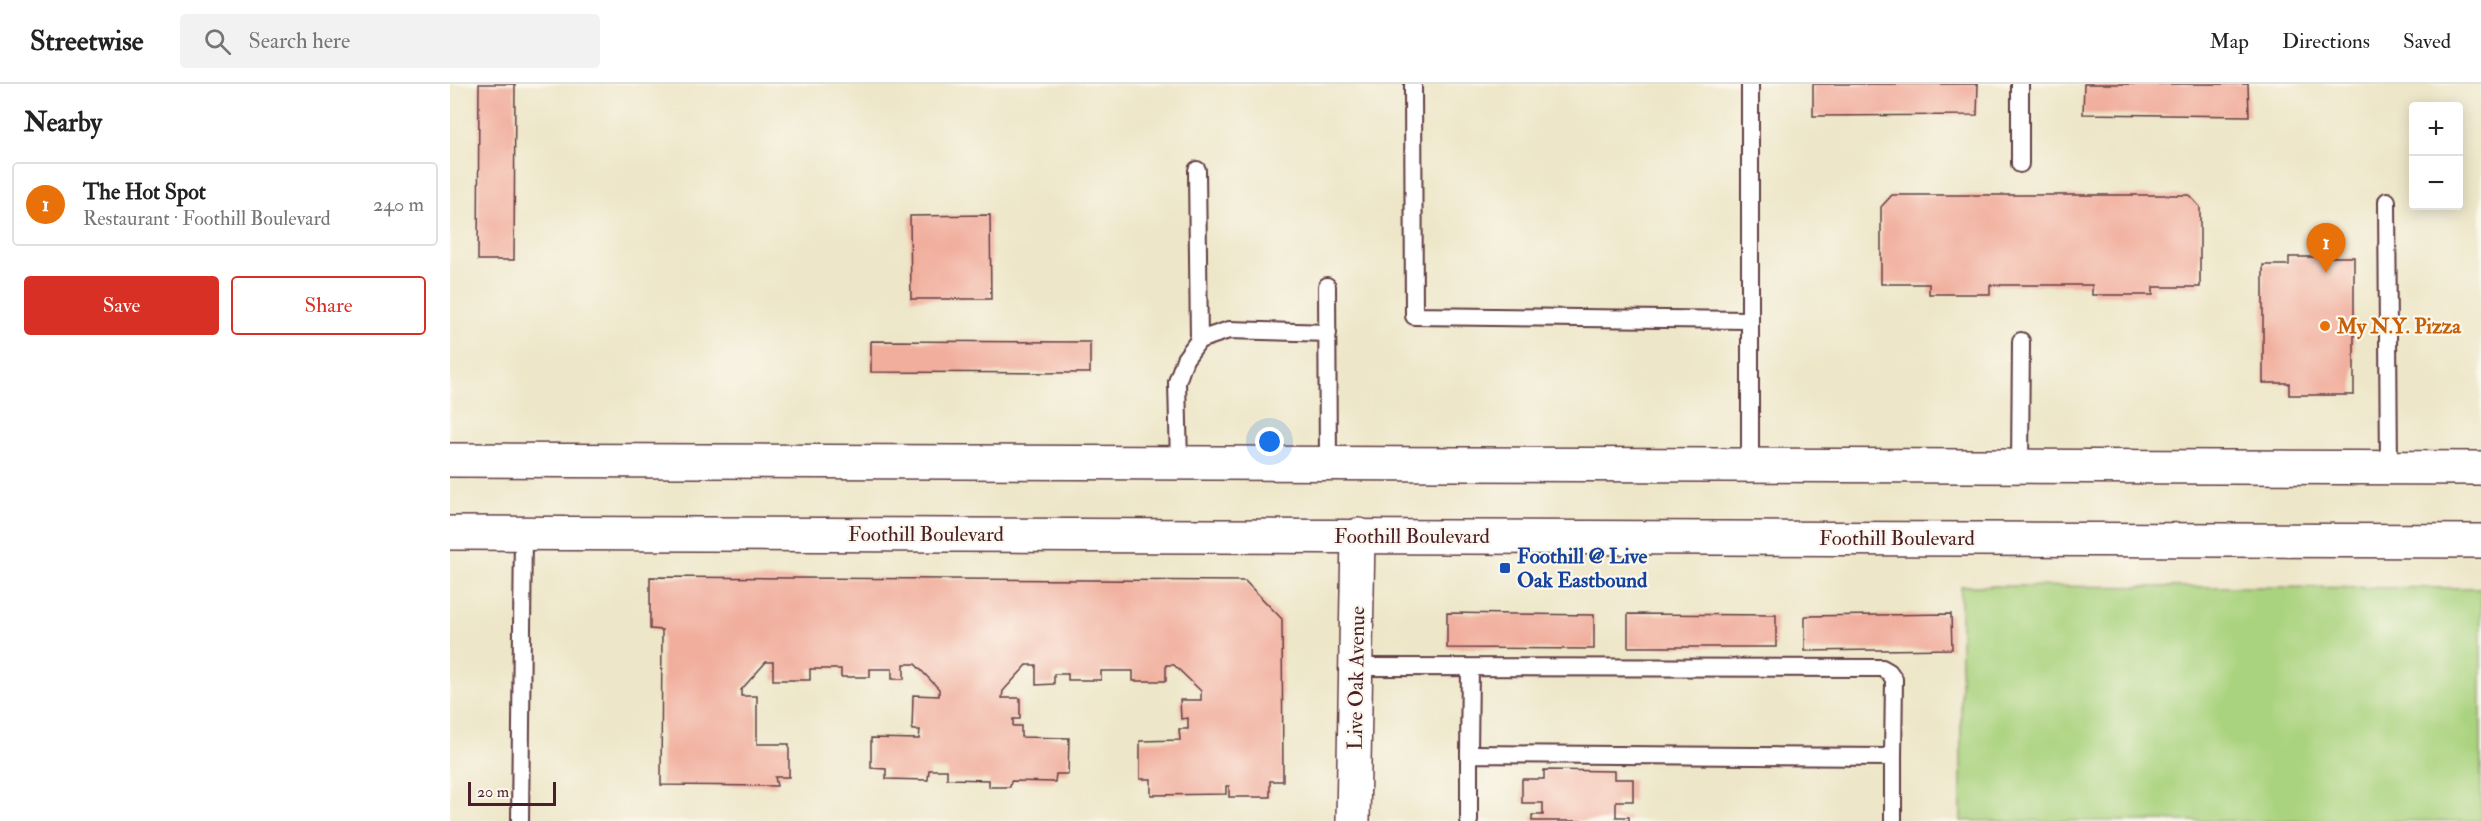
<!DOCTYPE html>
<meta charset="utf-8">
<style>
:root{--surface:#fff;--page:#f2f2f2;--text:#222;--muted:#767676;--line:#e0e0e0;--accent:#d93025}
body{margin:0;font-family:"IM FELL Double Pica",serif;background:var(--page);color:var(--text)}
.controls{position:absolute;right:18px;top:18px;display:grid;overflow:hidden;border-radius:6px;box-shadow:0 3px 15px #0003}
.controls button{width:54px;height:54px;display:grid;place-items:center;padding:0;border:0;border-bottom:2px solid var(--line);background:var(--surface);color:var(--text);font:30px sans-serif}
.scale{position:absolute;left:18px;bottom:15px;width:88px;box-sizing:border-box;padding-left:6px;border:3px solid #4a1f2b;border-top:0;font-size:16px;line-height:21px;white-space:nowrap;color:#4a1f2b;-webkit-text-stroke:4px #fbf7ec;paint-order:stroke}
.you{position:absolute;left:820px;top:358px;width:21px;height:21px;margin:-15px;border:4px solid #fff;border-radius:50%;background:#1a73e8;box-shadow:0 0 0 9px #1a73e833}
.badge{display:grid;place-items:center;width:39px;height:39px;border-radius:50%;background:var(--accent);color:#fff;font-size:20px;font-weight:700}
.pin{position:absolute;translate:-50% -50px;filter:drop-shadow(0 2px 3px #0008)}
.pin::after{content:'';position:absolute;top:32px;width:21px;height:18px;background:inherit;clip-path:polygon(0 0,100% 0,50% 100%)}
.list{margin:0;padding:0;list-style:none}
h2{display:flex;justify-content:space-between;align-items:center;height:78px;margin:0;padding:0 24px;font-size:26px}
h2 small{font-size:20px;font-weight:400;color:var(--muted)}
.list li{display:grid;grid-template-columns:39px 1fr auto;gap:18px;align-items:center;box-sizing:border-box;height:84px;margin:0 12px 12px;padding:0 12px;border:2px solid var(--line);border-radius:6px}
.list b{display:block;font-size:22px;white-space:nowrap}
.list p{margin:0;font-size:20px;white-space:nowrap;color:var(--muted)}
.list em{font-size:20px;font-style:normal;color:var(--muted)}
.actions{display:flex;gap:12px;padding:18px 24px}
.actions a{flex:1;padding:14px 0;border:2px solid var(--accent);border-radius:6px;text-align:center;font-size:21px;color:var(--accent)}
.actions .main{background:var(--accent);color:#fff}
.icon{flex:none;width:33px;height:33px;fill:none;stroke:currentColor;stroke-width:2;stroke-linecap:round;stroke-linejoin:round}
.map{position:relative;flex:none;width:2031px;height:737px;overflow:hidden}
header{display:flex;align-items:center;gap:36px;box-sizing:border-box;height:84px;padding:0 30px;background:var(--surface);border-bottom:2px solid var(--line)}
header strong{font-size:28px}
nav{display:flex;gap:33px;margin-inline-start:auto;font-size:21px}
.search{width:420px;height:54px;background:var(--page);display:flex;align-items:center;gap:15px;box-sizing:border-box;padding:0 21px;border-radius:6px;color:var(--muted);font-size:22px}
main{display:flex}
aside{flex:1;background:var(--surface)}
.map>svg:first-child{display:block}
.green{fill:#aad37f;stroke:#7a7955;stroke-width:1.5}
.building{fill:#f1ae9d}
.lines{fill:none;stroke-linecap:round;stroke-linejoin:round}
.service-casing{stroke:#623d43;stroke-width:20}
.minor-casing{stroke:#623d43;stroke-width:36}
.primary-casing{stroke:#623d43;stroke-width:36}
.service{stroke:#fff;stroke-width:16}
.minor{stroke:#fff;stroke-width:33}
.primary{stroke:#fff;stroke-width:33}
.food-dot{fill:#e8710a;stroke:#fbf7ec;stroke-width:2}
.transit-dot{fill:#1a4fb4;stroke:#fbf7ec;stroke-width:2}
.labels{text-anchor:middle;stroke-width:4.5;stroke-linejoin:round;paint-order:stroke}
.food-label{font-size:21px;font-weight:bold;fill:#c56008;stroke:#fbf7ec;text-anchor:start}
.street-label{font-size:21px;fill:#4a1f2b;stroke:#fbf7ec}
.transit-label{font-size:21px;font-weight:bold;fill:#164399;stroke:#fbf7ec;text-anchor:start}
</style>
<header>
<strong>Streetwise</strong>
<div class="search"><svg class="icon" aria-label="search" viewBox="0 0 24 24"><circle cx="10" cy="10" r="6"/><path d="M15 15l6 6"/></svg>Search here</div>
<nav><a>Map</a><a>Directions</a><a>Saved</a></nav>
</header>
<main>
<aside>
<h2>Nearby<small></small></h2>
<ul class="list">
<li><span class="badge" style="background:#e8710a">1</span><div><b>The Hot Spot</b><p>Restaurant · Foothill Boulevard</p></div><em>240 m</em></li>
</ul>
<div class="actions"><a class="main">Save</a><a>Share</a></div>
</aside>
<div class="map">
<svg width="2031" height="737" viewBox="0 0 2031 737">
<rect width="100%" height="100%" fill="#fbf7ec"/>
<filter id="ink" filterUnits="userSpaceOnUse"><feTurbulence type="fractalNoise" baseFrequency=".0167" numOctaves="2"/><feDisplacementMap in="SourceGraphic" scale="12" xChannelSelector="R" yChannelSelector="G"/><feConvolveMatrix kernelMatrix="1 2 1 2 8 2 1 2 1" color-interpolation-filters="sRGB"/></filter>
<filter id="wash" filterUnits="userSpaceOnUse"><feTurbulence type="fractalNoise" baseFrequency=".008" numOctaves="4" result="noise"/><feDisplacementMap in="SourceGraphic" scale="24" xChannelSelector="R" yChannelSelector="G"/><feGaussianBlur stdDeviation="1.35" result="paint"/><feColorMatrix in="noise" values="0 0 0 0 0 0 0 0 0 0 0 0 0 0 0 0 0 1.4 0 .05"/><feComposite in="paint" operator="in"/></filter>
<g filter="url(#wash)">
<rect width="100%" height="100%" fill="#ede6c8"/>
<polygon class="green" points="1511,502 2031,504 2031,737 1511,737"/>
<g id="blocks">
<g class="building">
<polygon points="29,0 65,0 64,176 28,176"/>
<polygon points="1363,0 1528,0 1527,31 1363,32"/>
<polygon points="1634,0 1798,0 1799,32 1633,30"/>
<polygon points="1442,111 1739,111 1750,123 1750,203 1703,203 1703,211 1642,211 1642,201 1540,201 1540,210 1479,210 1479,200 1431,200 1431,123"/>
<polygon points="540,131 541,215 461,215 460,132"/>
<polygon points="1839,173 1904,173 1904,311 1839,311 1839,299 1813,299 1813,181 1839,181"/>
<polygon points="421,257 640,258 640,289 421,288"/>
<polygon points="200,493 795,497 832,535 833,697 820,697 820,713 779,713 779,702 776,702 776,710 701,711 701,695 690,695 690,657 730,656 729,645 738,645 738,634 731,635 730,616 751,616 751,607 724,581 716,581 716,597 683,597 683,587 651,587 651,596 618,596 618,590 604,590 604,600 586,601 586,581 577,581 553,607 552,614 570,614 570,635 563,635 563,642 571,642 571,653 619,654 618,690 606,690 605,698 561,697 560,703 539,703 539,696 497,695 497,686 479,686 478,696 436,695 436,685 421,684 421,654 469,655 470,646 462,646 463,611 489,612 489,605 465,580 454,580 454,595 442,595 442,585 420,585 420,593 391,593 391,585 360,585 360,596 323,596 323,578 316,578 291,606 291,612 307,612 307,660 339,660 339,693 325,693 327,702 211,701 212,546 200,545"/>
<polygon points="997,529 1144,531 1144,565 997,564"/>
<polygon points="1178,530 1326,531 1326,563 1178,563"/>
<polygon points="1501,530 1502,565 1355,567 1355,532"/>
<polygon points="1094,686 1164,687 1164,695 1183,695 1183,717 1166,717 1166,733 1179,733 1179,737 1082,737 1082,731 1093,731 1093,719 1072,719 1072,695 1094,695"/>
</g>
</g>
</g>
<g filter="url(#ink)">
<use href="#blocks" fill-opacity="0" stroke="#623d43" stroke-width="1.5"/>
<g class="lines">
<g class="service-casing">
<g id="service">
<polyline points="963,0 964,232 1299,236"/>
<polyline points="1570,0 1570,80"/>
<polyline points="747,86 749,256"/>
<polyline points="1937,117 1939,384"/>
<polyline points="877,202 878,379"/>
<polyline points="729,379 727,298 735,275 749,256 779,246 878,249"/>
<polyline points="1300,381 1300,0"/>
<polyline points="1570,382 1571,257"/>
<polyline points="906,583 1432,584 1439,588 1444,595 1443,673"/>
<polyline points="1019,670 1020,584"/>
<polyline points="70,737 73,449"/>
<polyline points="1019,737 1019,670 1443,673 1443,737"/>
</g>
</g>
<g class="minor-casing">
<polyline id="minor" points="903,737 908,451"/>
</g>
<g class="primary-casing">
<g id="primary">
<polyline points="0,376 2031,384"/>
<polyline points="0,449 2031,457"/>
</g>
</g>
<use href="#service" class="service"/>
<use href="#minor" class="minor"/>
<use href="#primary" class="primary"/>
</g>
</g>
<circle class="food-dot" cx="1875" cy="242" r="6"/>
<rect class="transit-dot" x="1049" y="478" width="12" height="12" rx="3"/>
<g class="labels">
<g class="food-label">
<text x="1887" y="249">My N.Y. Pizza</text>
</g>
<g class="street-label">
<text x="476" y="457">Foothill Boulevard</text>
<text x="962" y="459">Foothill Boulevard</text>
<text x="1447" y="461">Foothill Boulevard</text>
<text transform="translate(906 594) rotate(-89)" y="7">Live Oak Avenue</text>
</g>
<g class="transit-label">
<text x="1067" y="479">Foothill @ Live<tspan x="1067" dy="24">Oak Eastbound</tspan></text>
</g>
</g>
</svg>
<div class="controls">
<button>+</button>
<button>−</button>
</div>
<div class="scale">20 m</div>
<div class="you"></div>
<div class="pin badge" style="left:1876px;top:189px;background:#e8710a">1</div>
</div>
</main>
